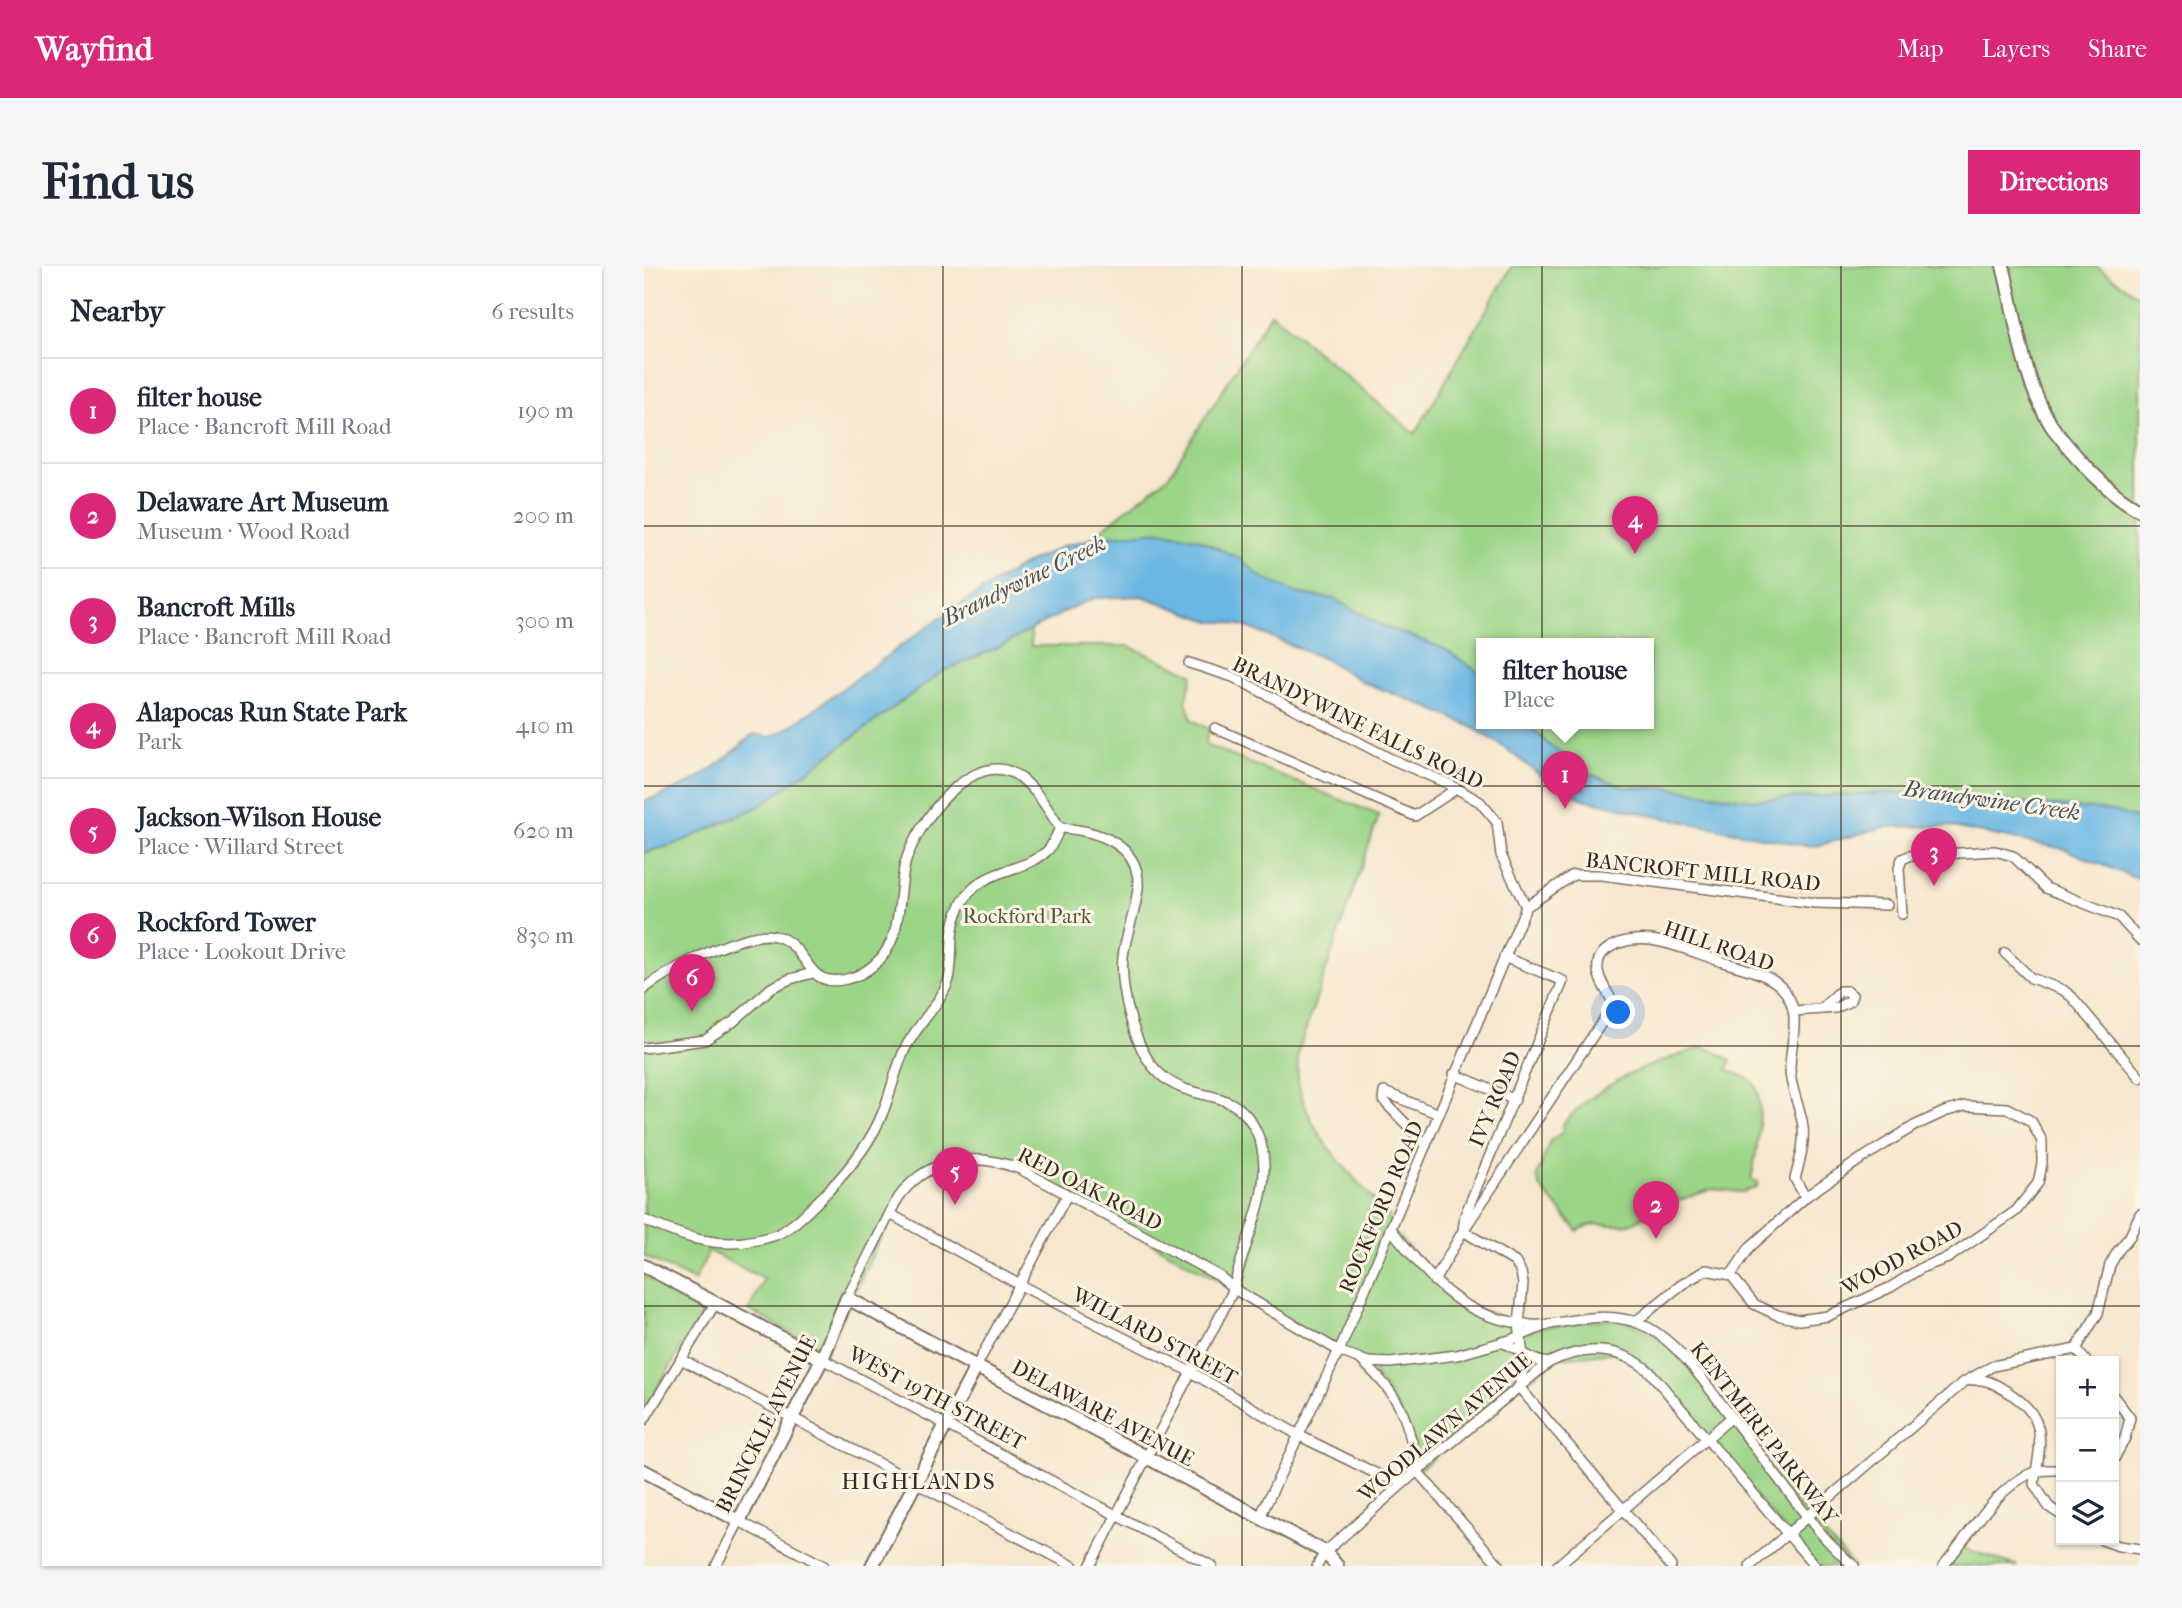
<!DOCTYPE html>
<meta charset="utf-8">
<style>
:root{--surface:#fff;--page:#f6f6f7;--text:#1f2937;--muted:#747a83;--line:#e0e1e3;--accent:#db2777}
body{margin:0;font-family:"IM FELL French Canon",serif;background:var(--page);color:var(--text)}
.controls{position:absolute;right:21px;bottom:21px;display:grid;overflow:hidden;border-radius:0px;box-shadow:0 2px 5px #0004}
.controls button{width:63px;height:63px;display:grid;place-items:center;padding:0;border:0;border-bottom:2px solid var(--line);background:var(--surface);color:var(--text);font:35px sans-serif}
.you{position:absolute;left:975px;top:747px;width:24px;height:24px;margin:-18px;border:5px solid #fff;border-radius:50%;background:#1a73e8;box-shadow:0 0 0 10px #1a73e833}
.badge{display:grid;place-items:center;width:46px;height:46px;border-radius:50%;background:var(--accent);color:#fff;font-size:23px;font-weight:700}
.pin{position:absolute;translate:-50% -58px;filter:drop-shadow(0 2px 4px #0008)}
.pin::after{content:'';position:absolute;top:37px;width:24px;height:21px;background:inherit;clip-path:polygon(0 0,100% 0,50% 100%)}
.popup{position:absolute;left:832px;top:372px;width:178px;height:91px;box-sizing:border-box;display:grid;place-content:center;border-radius:0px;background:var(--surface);filter:drop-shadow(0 2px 5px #0005);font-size:23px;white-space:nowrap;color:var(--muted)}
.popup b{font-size:26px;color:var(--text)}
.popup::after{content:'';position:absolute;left:50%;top:100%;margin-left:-14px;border:14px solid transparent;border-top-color:var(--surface)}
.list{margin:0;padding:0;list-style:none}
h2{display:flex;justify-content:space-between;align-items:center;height:91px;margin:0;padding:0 28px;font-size:30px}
h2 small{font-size:23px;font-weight:400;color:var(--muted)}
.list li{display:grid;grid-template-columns:46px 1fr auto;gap:21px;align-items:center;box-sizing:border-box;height:105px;padding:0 28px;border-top:2px solid var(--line)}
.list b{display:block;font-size:26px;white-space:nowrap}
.list p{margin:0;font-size:23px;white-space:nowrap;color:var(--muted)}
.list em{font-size:23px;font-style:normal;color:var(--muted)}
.icon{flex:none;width:38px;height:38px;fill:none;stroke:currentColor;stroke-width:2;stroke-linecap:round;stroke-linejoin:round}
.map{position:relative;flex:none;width:1496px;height:1300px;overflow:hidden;border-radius:0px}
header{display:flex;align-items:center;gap:42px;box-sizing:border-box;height:98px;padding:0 35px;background:var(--accent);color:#fff}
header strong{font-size:33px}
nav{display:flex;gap:38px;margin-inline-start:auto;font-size:24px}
.intro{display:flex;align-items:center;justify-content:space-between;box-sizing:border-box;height:168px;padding:0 42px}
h1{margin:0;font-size:49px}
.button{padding:18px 32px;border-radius:0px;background:var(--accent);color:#fff;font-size:24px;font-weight:700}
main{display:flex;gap:42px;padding:0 42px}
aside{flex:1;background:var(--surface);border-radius:0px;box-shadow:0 2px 5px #0004}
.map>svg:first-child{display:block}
.green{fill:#9bd588;stroke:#6b8053;stroke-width:2}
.water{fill:#6bb7e4;stroke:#537081;stroke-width:2}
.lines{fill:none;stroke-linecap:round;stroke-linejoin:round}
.street-casing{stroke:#7c6c5c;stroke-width:12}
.secondary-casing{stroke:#7c6c5c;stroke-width:16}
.street{stroke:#fff;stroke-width:9}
.secondary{stroke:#fff;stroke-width:12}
.grid{fill:none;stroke:#3b2a1e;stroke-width:2;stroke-opacity:0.55}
.labels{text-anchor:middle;stroke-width:6;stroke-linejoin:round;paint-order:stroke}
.street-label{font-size:21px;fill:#3b2a1e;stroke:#fcf5e5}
.park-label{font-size:21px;fill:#535538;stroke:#fcf5e5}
.water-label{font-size:23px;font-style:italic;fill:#495459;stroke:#fcf5e5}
.neighbourhood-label{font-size:23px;letter-spacing:2px;fill:#3b2a1e;stroke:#fcf5e5}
</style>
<header>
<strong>Wayfind</strong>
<nav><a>Map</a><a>Layers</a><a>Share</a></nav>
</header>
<div class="intro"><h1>Find us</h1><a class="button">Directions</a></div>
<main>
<aside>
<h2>Nearby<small>6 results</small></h2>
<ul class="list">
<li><span class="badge">1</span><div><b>filter house</b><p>Place · Bancroft Mill Road</p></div><em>190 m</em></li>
<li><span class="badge">2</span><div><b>Delaware Art Museum</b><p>Museum · Wood Road</p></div><em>200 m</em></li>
<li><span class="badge">3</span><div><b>Bancroft Mills</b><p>Place · Bancroft Mill Road</p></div><em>300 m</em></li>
<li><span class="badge">4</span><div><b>Alapocas Run State Park</b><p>Park</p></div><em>410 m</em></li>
<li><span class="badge">5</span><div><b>Jackson-Wilson House</b><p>Place · Willard Street</p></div><em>620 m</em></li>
<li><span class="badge">6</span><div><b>Rockford Tower</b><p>Place · Lookout Drive</p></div><em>830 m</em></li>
</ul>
</aside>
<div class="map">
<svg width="1496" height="1300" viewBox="0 0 1496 1300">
<rect width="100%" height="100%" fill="#fcf5e5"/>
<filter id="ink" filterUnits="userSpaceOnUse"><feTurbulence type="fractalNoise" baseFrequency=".0143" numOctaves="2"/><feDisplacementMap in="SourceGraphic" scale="14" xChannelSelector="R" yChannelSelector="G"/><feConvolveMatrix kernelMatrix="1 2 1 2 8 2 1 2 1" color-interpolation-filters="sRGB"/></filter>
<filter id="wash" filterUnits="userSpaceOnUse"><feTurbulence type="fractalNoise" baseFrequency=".00686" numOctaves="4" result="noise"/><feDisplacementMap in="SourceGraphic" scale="28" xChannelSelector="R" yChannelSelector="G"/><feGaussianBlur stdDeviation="1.57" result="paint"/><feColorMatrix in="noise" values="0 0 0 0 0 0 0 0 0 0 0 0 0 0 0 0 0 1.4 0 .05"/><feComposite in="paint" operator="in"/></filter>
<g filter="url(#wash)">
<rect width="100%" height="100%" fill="#f6e7ce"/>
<g class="green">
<polygon points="868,0 1451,0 1496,30 1496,577 1432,566 952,530 846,457 1005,457 1005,377 837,377 837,451 452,285 445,273 524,211 627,47 771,168"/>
<path d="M 387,363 L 387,380 L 484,380 L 549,408 L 542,435 L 548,454 L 565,463 L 561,479 L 735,549 L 654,786 C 654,795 653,805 654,814 C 663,870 709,910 745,950 L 746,962 L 816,1036 L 875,1058 L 876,1069 L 897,1061 L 977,1052 L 1026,1077 L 1163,1250 L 1210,1300 L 1171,1300 L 1006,1106 L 970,1086 L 911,1093 L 773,1205 L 764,1160 L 728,1104 L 590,1023 L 376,904 L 345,894 L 286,904 L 257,929 L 182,1086 L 105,1044 L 120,1013 L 65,985 L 50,1015 L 0,990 L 0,587 L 34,577 L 116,540 L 299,405 L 355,381 Z"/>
<path d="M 1060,781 L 1084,792 L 1087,795 L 1083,803 C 1090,807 1102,810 1108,815 C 1124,831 1111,894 1107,914 L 1114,916 L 1112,922 L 1098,926 L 1068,923 L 1027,937 L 1014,937 C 1005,944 998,954 988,957 C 968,964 954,951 934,965 L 896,921 L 893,910 L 906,875 L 919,866 L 919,858 C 959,813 1004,799 1060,781 Z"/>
<polygon points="0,1009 62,1041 0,1144"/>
<polygon points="1316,1281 1374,1300 1299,1300"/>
</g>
<path class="water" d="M 516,265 L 553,272 L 595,292 L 617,311 L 651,327 L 690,333 L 737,359 L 801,383 L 837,408 L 837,457 L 883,457 L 903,477 L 941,506 L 981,521 L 1025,522 L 1110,534 L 1250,526 L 1471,545 L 1496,554 L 1496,614 L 1420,583 L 1303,560 L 1241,561 L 1168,581 L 1011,550 L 940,533 L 909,519 L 857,479 L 826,460 L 779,439 L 719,416 L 681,393 L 600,360 L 583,356 L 569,356 L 498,330 L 451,332 L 433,339 L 355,381 L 299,405 L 116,540 L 34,577 L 0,587 L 0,535 C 47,522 74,501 109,468 L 127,471 L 146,461 L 298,350 L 377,300 L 420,280 L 454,271 Z"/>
</g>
<g filter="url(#ink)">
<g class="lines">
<g class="street-casing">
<g id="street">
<polyline points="545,397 589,411 747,493 805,518 836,536 853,556 857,589 882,641"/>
<polyline points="571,462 771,550 812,523"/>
<path d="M 416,562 C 452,564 497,578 494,622 C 492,645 482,667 479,690 C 477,710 481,735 487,754 C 493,774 501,795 517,809 C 552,841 598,815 617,878 C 630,927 598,976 590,1023 L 446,1300"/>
<polyline points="882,641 929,609 957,609 1171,637 1243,639"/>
<polyline points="1258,648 1255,602 1258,593 1265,590 1351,585 1369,590 1402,622 1475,651 1496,674"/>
<polyline points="1361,687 1387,712 1419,724 1428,731 1496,812"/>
<polyline points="860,691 919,715 821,949 819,965 871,996 877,1006 879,1018 875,1058 880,1098 875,1121 1027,1300"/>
<path d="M 0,723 C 22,704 104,663 131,670 C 150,674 158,692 169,705 C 185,724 217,711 231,698 C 260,673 253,631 261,598 C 271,559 331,476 377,512 C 393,524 405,545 416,562"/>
<polyline points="1150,745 1192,742 1206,735 1208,729 1203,725 1196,725 1178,742"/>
<polyline points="0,782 61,774 89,756 127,722 146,713 169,707"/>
<polyline points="810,808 871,834"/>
<polyline points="782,879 739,834 740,826 795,848"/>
<polyline points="246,948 376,1019 547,1106 656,1170 737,1210 762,1215"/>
<path d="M 0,954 C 37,970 71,983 113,974 C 121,972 130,971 138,966 C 156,955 170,939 185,924 C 207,901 228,875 239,846 C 247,826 251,805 260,785 C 270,762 299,735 305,713 C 310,691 304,668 314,645 C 333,599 376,610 403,585 C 409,580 412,569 416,562"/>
<path d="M 746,962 C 781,1004 807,1044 864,1055 C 879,1058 892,1061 907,1058 C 941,1052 973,1045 1005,1062 C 1033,1078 1053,1106 1072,1131 C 1095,1160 1117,1190 1140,1220 C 1161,1248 1182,1277 1210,1300"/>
<path d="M 790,1015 L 819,965 L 970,738 C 965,729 958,719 955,709 C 946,679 985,672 1007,674 C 1029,677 1052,687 1073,694 C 1093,701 1122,706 1137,721 C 1160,744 1146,776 1146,803 C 1146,824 1157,841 1159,861 C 1161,878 1155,897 1151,913 L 1159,927 L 1164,929"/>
<path d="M 203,1032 C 214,1010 226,987 237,965 C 244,952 249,938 258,927 C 287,890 335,887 376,903 L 575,1010 L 590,1023 L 695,1085 L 724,1096 L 746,1097 L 813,1089 L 869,1073 L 905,1058"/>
<polyline points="991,1056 1037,1019 1062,1004 1087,1009 1110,1038 1133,1049 1155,1054 1184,1050 1247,1021 1279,1001 1304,992 1372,945 1394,917 1398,898 1398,875 1387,855 1363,842 1321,840 1300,846 1270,860 1217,893 1164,929 1106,981 1087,1009"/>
<path d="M 859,1077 C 876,1082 885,1095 904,1097"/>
<polyline points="1432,1083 1442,1095"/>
<polyline points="37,1093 429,1300"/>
<polyline points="178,1093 568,1300"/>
<path d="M 718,1095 C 758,1132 764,1152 773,1205"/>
<polyline points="332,1101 423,929"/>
<path d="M 1329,1114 C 1343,1112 1352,1119 1364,1126 C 1405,1152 1397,1176 1390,1218 L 1405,1241 L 1417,1249"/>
<polyline points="1470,1131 1486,1152 1481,1172 1470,1193"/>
<polyline points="0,1154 72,1036"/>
<polyline points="773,1205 856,1300"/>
<polyline points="616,1251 698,1078 882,641"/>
<polyline points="1458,1274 1475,1280 1496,1283"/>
<polyline points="72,1300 95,1255 180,1300"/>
<path d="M 673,1300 L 681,1286 L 773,1205 L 904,1097 C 938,1080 976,1079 1006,1106 L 1171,1300"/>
<polyline points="913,1300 1088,1151"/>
<polyline points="1106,1300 1320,1116 1349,1100 1432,1083 1454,1047 1466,999 1474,985 1486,970 1496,948"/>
<path d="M 1299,1300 C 1326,1269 1351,1221 1390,1206 C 1398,1203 1409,1204 1417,1204"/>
</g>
</g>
<g class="secondary-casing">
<g id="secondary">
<path d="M 1359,0 C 1373,53 1377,111 1407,159 C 1418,175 1432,190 1445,204 C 1460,219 1477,235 1496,244"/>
<polyline points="0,1000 178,1093"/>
<polyline points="0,1205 95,1255 178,1093 203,1032 681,1286 693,1300"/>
<polyline points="228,1300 332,1101"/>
</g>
</g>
<use href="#street" class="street"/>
<use href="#secondary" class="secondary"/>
</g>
</g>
<path class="grid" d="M 299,0 L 299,1300M 598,0 L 598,1300M 898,0 L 898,1300M 1197,0 L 1197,1300M 0,260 L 1496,260M 0,520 L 1496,520M 0,780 L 1496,780M 0,1040 L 1496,1040"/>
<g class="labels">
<g class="street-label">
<text transform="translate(714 457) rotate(26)" y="7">BRANDYWINE FALLS ROAD</text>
<text transform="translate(1059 606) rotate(6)" y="7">BANCROFT MILL ROAD</text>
<text transform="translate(1075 680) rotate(19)" y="7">HILL ROAD</text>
<text transform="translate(851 833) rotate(-67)" y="7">IVY ROAD</text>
<text transform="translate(446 923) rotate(27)" y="7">RED OAK ROAD</text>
<text transform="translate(737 941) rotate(-67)" y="7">ROCKFORD ROAD</text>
<text transform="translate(1258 992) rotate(-28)" y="7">WOOD ROAD</text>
<text transform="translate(511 1070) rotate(28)" y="7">WILLARD STREET</text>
<text transform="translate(293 1132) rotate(28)" y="7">WEST 19TH STREET</text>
<text transform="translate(459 1147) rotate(28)" y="7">DELAWARE AVENUE</text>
<text transform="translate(122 1158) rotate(-63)" y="7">BRINCKLE AVENUE</text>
<text transform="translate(801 1161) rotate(-40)" y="7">WOODLAWN AVENUE</text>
<text transform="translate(1120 1167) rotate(52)" y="7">KENTMERE PARKWAY</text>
</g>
<g class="park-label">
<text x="383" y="657">Rockford Park</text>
</g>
<g class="water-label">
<text transform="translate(380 314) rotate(-26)" y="8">Brandywine Creek</text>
<text transform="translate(1348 534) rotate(8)" y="8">Brandywine Creek</text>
</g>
<g class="neighbourhood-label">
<text x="275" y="1223">HIGHLANDS</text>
</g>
</g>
</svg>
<div class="controls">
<button>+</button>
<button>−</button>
<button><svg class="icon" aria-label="layers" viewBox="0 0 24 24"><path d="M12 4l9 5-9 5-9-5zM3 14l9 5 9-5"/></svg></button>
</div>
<div class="you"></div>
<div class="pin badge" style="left:921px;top:543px">1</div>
<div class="popup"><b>filter house</b>Place</div>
<div class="pin badge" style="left:1012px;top:973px">2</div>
<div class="pin badge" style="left:1290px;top:620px">3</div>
<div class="pin badge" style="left:991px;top:288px">4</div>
<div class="pin badge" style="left:311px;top:939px">5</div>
<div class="pin badge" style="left:48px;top:746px">6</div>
</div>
</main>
